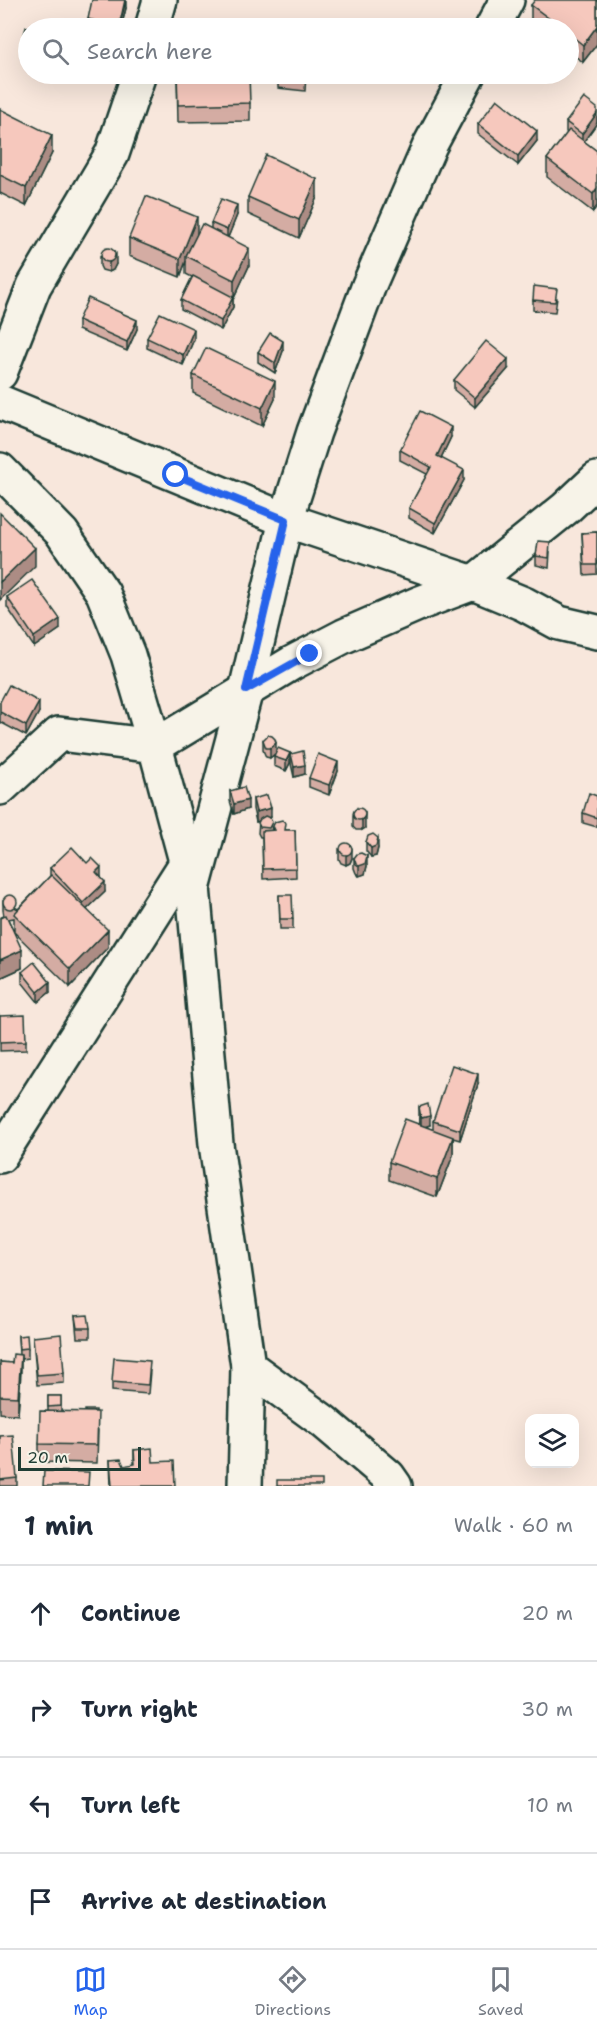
<!DOCTYPE html>
<meta charset="utf-8">
<style>
:root{--surface:#fff;--page:#f2f2f3;--text:#1f2937;--muted:#747a83;--line:#e0e1e3;--accent:#2563eb}
body{margin:0;font-family:"Shantell Sans",sans-serif;background:var(--page);color:var(--text)}
.controls{position:absolute;right:18px;bottom:18px;display:grid;overflow:hidden;border-radius:12px;box-shadow:0 6px 24px #0002}
.controls button{width:54px;height:54px;display:grid;place-items:center;padding:0;border:0;border-bottom:2px solid var(--line);background:var(--surface);color:var(--text);font:30px sans-serif}
.scale{position:absolute;left:18px;bottom:15px;width:123px;box-sizing:border-box;padding-left:6px;border:3px solid #1f3d34;border-top:0;font-size:16px;line-height:21px;white-space:nowrap;color:#1f3d34;-webkit-text-stroke:4px #f7f3e8;paint-order:stroke}
.stop{position:absolute;width:18px;height:18px;margin:-14px;border:4px solid #2563eb;border-radius:50%;background:#fff}
.stop.end{background:#2563eb;border-color:#fff;box-shadow:0 2px 6px #0008}
.list{margin:0;padding:0;list-style:none}
h2{display:flex;justify-content:space-between;align-items:center;height:78px;margin:0;padding:0 24px;font-size:26px}
h2 small{font-size:20px;font-weight:400;color:var(--muted)}
.list li{display:grid;grid-template-columns:39px 1fr auto;gap:18px;align-items:center;box-sizing:border-box;height:96px;padding:0 24px;border-top:2px solid var(--line)}
.list b{display:block;font-size:22px;white-space:nowrap}
.list em{font-size:20px;font-style:normal;color:var(--muted)}
.icon{flex:none;width:33px;height:33px;fill:none;stroke:currentColor;stroke-width:2;stroke-linecap:round;stroke-linejoin:round}
.map{position:relative;flex:none;width:597px;height:1486px;overflow:hidden}
.search{position:absolute;background:var(--surface);box-shadow:0 6px 24px #0002;left:18px;right:18px;top:18px;height:66px;display:flex;align-items:center;gap:15px;box-sizing:border-box;padding:0 21px;border-radius:33px;color:var(--muted);font-size:22px}
.sheet{height:462px;background:var(--surface)}
nav{display:flex;justify-content:space-around;align-items:center;box-sizing:border-box;height:84px;border-top:2px solid var(--line);background:var(--surface);font-size:16px;color:var(--muted)}
nav a{display:grid;justify-items:center;gap:3px}
nav .on{color:var(--accent)}
.map>svg:first-child{display:block}
.lines{fill:none;stroke-linecap:round;stroke-linejoin:round}
.minor-casing{stroke:#1f3d34;stroke-width:38}
.minor{stroke:#f7f3e8;stroke-width:33}
.wall{fill:#d4aca3;stroke:#1f3d34;stroke-width:1.5;fill-rule:evenodd}
.shaded-wall{fill:#ac8c84;stroke:#1f3d34;stroke-width:1.5}
.building{fill:#f6c8bd;stroke:#1f3d34;stroke-width:1.5}
.route{stroke:#2563eb;stroke-width:8}
</style>
<div class="map">
<svg width="597" height="1486" viewBox="0 0 597 1486">
<rect width="100%" height="100%" fill="#f8e7dc"/>
<filter id="ink" filterUnits="userSpaceOnUse"><feTurbulence type="fractalNoise" baseFrequency=".0167" numOctaves="2"/><feDisplacementMap in="SourceGraphic" scale="12" xChannelSelector="R" yChannelSelector="G"/><feConvolveMatrix kernelMatrix="1 2 1 2 8 2 1 2 1" color-interpolation-filters="sRGB"/></filter>
<g filter="url(#ink)">
<g class="lines">
<g class="minor-casing">
<g id="minor">
<polyline points="152,28 160,0"/>
<polyline points="492,28 507,0"/>
<polyline points="0,373 34,286 112,154 139,74"/>
<polyline points="0,402 286,520 473,583 524,604 559,623 597,632"/>
<polyline points="0,470 62,533 103,593 128,655 155,746 193,887 216,1144 248,1366 245,1486"/>
<polyline points="0,788 59,734 155,746 292,663 344,636 420,603 473,583 566,508 597,479"/>
<polyline points="194,885 246,690 286,520 314,432 369,285 430,145 468,74"/>
<polyline points="0,1156 187,862"/>
<polyline points="248,1366 323,1421 388,1476 395,1486"/>
</g>
</g>
<use href="#minor" class="minor"/>
</g>
<g class="wall">
<polygon points="597,0 597,44 583,62 568,51 568,28 538,28 531,23 531,5"/>
<polygon points="126,8 121,28 88,28 88,19"/>
<polygon points="28,28 28,58 21,57 21,47"/>
<polygon points="177,74 250,103 250,121 178,122"/>
<polygon points="278,74 306,74 305,91 278,88"/>
<polygon points="0,109 52,153 26,206 0,193"/>
<polygon points="566,122 597,123 584,141 597,151 593,212 547,177 547,159 567,133 566,132"/>
<polygon points="478,124 537,141 518,165 478,134"/>
<polygon points="248,197 317,197 299,238 248,214"/>
<polygon points="237,215 228,237 249,266 234,298 233,297 233,307 221,330 181,309 181,300 192,277 186,274 186,261 180,277 129,256 129,238 197,235 211,229 211,223"/>
<polygon points="100,256 116,264 113,270 109,272 102,270 100,266"/>
<polygon points="557,298 555,312 533,310 533,300"/>
<polygon points="78,320 137,329 127,351 78,330"/>
<polygon points="147,338 194,339 183,365 147,348"/>
<polygon points="283,351 275,373 258,362 258,352"/>
<polygon points="508,369 475,407 454,390 454,380"/>
<polygon points="193,375 275,399 262,426 193,393"/>
<polygon points="451,437 441,458 464,480 435,533 409,518 409,508 427,474 400,460 400,450"/>
<polygon points="597,532 597,574 584,575 582,533"/>
<polygon points="550,552 549,568 536,565 536,556"/>
<polygon points="7,597 60,629 34,647 7,607"/>
<polygon points="0,702 39,712 26,736 0,722"/>
<polygon points="263,740 276,753 290,763 286,771 274,766 274,757 276,753 270,758 266,757 263,750"/>
<polygon points="291,754 305,774 294,777 291,764"/>
<polygon points="338,771 329,795 309,787 309,778"/>
<polygon points="230,791 248,809 234,814 230,801"/>
<polygon points="597,796 597,827 583,823 583,813"/>
<polygon points="253,799 271,817 269,818 272,830 273,830 273,826 286,830 295,830 296,877 263,879 262,837 260,837 258,833 259,821 256,822 253,809"/>
<polygon points="357,808 365,828 362,830 356,830 353,827 353,817"/>
<polygon points="366,842 378,848 376,856 371,857 366,851"/>
<polygon points="339,849 352,858 350,863 346,865 341,863 339,859"/>
<polygon points="354,858 367,866 365,874 359,876 356,873 354,868"/>
<path d="M 87,863 L 101,877 L 105,892 L 87,909 L 108,947 L 70,987 L 14,932 L 22,968 L 0,978 L 0,918 L 4,916 L 3,910 L 3,900 L 18,909 L 50,876 L 50,868 ZM 14,918 L 14,931 L 8,919 Z"/>
<polygon points="279,895 293,919 293,929 280,929"/>
<polygon points="22,972 50,992 38,1002 22,982"/>
<polygon points="0,1016 26,1041 26,1050 0,1051"/>
<polygon points="478,1084 460,1140 453,1138 453,1155 437,1197 389,1180 389,1162 420,1125 419,1116 419,1107 430,1125 425,1127 433,1130 433,1121"/>
<polygon points="75,1316 90,1328 90,1338 77,1338"/>
<polygon points="18,1336 28,1348 28,1358 21,1359 18,1415 0,1413 0,1362 12,1363 19,1355"/>
<polygon points="33,1337 64,1373 64,1383 37,1385"/>
<polygon points="150,1371 148,1394 112,1391 112,1382"/>
<polygon points="48,1396 61,1396 61,1411 98,1430 97,1463 39,1462 39,1444 48,1411"/>
<polygon points="0,1436 17,1478 17,1486 0,1486"/>
<polygon points="134,1450 153,1462 175,1486 111,1486 110,1460 124,1466 134,1465"/>
</g>
<g class="shaded-wall">
<polygon points="126,0 126,8 121,28 119,28"/>
<polygon points="597,26 597,44 583,62 583,45"/>
<polygon points="597,113 597,123 582,144 582,134"/>
<polygon points="537,131 537,141 518,165 518,156"/>
<polygon points="52,135 52,153 26,206 26,188"/>
<polygon points="317,179 317,197 299,238 299,220"/>
<polygon points="597,188 597,206 593,212 593,194"/>
<polygon points="237,205 237,215 227,240 227,230"/>
<polygon points="197,217 197,235 186,256 186,261 180,277 180,259"/>
<polygon points="249,248 249,266 234,298 234,280"/>
<polygon points="116,254 116,264 113,270 109,272 109,263"/>
<polygon points="233,297 233,307 221,330 221,321"/>
<polygon points="137,320 137,329 127,351 127,342"/>
<polygon points="194,329 194,339 183,365 183,355"/>
<polygon points="283,341 283,351 275,373 275,363"/>
<polygon points="508,359 508,369 475,407 475,398"/>
<polygon points="275,381 275,399 262,426 262,408"/>
<polygon points="451,427 451,437 437,466 437,456"/>
<polygon points="464,470 464,480 435,533 435,523"/>
<polygon points="35,548 35,566 0,600 0,582"/>
<polygon points="60,619 60,629 34,647 34,637"/>
<polygon points="39,702 39,712 26,736 26,726"/>
<polygon points="276,743 276,753 270,758 270,748"/>
<polygon points="290,753 290,763 286,771 286,761"/>
<polygon points="338,762 338,771 329,795 329,785"/>
<polygon points="305,765 305,774 294,777 294,767"/>
<polygon points="248,800 248,809 234,814 234,804"/>
<polygon points="271,808 271,817 256,822 256,812"/>
<polygon points="365,812 365,828 362,830 362,820"/>
<polygon points="378,838 378,848 376,856 371,857 371,848"/>
<polygon points="352,849 352,858 350,863 346,865 346,856"/>
<polygon points="367,856 367,866 365,874 359,876 359,866"/>
<polygon points="101,867 101,877 96,882 96,872"/>
<polygon points="105,882 105,892 83,913 83,903"/>
<polygon points="108,930 108,947 70,987 70,969"/>
<polygon points="22,950 22,968 0,978 0,960"/>
<polygon points="50,982 50,992 38,1002 38,992"/>
<polygon points="478,1074 478,1084 460,1140 460,1130"/>
<polygon points="430,1116 430,1125 421,1128 421,1118"/>
<polygon points="453,1137 453,1155 437,1197 437,1179"/>
<polygon points="21,1355 21,1373 18,1415 18,1397"/>
</g>
<g class="building">
<polygon points="92,0 125,0 119,27 88,19"/>
<polygon points="535,0 597,0 597,26 583,45 568,33 568,28 562,28 531,5"/>
<polygon points="26,27 34,28 28,28 28,48 21,47"/>
<polygon points="177,74 249,74 250,103 178,105"/>
<polygon points="278,74 305,74 305,81 278,78"/>
<polygon points="584,98 597,108 597,113 582,134 566,122"/>
<polygon points="497,99 537,131 518,156 478,124"/>
<polygon points="0,109 52,135 26,188 0,175"/>
<polygon points="569,130 597,151 597,188 593,194 547,159"/>
<polygon points="266,155 317,179 299,220 248,197"/>
<polygon points="146,196 197,217 180,259 129,238"/>
<polygon points="221,199 237,205 227,230 211,223"/>
<polygon points="202,224 249,248 234,280 186,256"/>
<circle cx="108" cy="255" r="7"/>
<polygon points="193,276 233,297 221,321 181,300"/>
<polygon points="534,286 557,289 555,302 533,300"/>
<polygon points="88,298 137,320 127,342 78,320"/>
<polygon points="160,313 194,329 183,355 147,338"/>
<polygon points="270,333 283,341 275,363 258,352"/>
<polygon points="486,341 508,359 475,398 454,380"/>
<polygon points="206,348 275,381 262,408 193,375"/>
<polygon points="420,411 451,427 437,456 464,470 435,523 409,508 431,467 400,450"/>
<polygon points="0,513 35,548 0,582"/>
<polygon points="597,532 597,565 584,565 582,533"/>
<polygon points="538,541 550,542 549,558 536,556"/>
<polygon points="32,580 60,619 34,637 7,597"/>
<polygon points="9,685 39,702 26,726 0,712 0,702"/>
<polygon points="268,735 272,736 275,739 276,743 270,748 266,748 263,740"/>
<polygon points="278,748 290,753 286,761 274,757"/>
<polygon points="303,751 305,765 294,767 291,754"/>
<polygon points="318,754 338,762 329,785 309,778"/>
<polygon points="244,787 248,800 234,804 230,791"/>
<polygon points="589,793 597,796 597,818 583,813"/>
<polygon points="267,795 271,808 256,812 253,799"/>
<circle cx="359" cy="814" r="6"/>
<polygon points="265,816 270,818 272,822 269,828 260,827 258,823 260,819"/>
<polygon points="282,820 286,823 285,830 295,830 296,868 263,869 262,831 275,830 273,826 275,822"/>
<polygon points="373,834 378,838 376,846 371,848 366,842 368,836"/>
<circle cx="346" cy="849" r="6"/>
<polygon points="72,847 87,863 92,858 101,867 96,872 105,882 83,903 50,868"/>
<polygon points="361,853 367,856 365,864 359,866 356,864 354,858 357,854"/>
<polygon points="51,875 108,930 70,969 14,914"/>
<circle cx="10" cy="902" r="7"/>
<polygon points="279,895 292,895 293,919 280,919"/>
<polygon points="6,915 22,950 0,960 0,918"/>
<polygon points="34,962 50,982 38,992 22,972"/>
<polygon points="25,1015 26,1041 0,1042 0,1016"/>
<polygon points="452,1065 478,1074 460,1130 433,1121"/>
<polygon points="428,1104 430,1116 421,1118 419,1107"/>
<polygon points="405,1119 453,1137 437,1179 389,1162"/>
<polygon points="88,1315 90,1328 77,1328 75,1316"/>
<polygon points="61,1334 64,1373 37,1375 33,1337"/>
<polygon points="27,1335 28,1348 19,1349 18,1336"/>
<polygon points="13,1354 21,1355 18,1397 0,1396 0,1362 12,1363"/>
<polygon points="114,1358 150,1361 148,1385 112,1382"/>
<polygon points="48,1396 61,1396 61,1406 48,1407"/>
<rect x="85" y="1410" width="11" height="2"/>
<polygon points="40,1411 98,1412 97,1445 39,1444"/>
<polygon points="13,1435 17,1478 0,1480 0,1436"/>
<polygon points="152,1448 153,1462 174,1461 175,1486 112,1486 110,1460 121,1459 124,1466 135,1464 134,1450"/>
<polygon points="44,1471 89,1472 88,1486 43,1486"/>
<rect x="277" y="1480" width="45" height="6"/>
</g>
</g>
<g class="lines" filter="url(#ink)">
<polyline class="route" points="176,475 286,520 246,690 310,654"/>
</g>
</svg>
<div class="controls">
<button><svg class="icon" aria-label="layers" viewBox="0 0 24 24"><path d="M12 4l9 5-9 5-9-5zM3 14l9 5 9-5"/></svg></button>
</div>
<div class="scale">20 m</div>
<div class="stop" style="left:176px;top:475px"></div>
<div class="stop end" style="left:310px;top:654px"></div>
<div class="search"><svg class="icon" aria-label="search" viewBox="0 0 24 24"><circle cx="10" cy="10" r="6"/><path d="M15 15l6 6"/></svg>Search here</div>
</div>
<section class="sheet">
<h2>1 min<small>Walk · 60 m</small></h2>
<ul class="list">
<li><svg class="icon" aria-label="ahead" viewBox="0 0 24 24"><path d="M12 20V5M6 11l6-6 6 6"/></svg><div><b>Continue</b></div><em>20 m</em></li>
<li><svg class="icon" aria-label="right" viewBox="0 0 24 24"><path d="M7 20v-9h11M14 6l5 5-5 5"/></svg><div><b>Turn right</b></div><em>30 m</em></li>
<li><svg class="icon" aria-label="left" viewBox="0 0 24 24"><path d="M17 20v-9H6M10 6l-5 5 5 5"/></svg><div><b>Turn left</b></div><em>10 m</em></li>
<li><svg class="icon" aria-label="arrive" viewBox="0 0 24 24"><path d="M6 21V4h12l-3 4 3 4H6"/></svg><div><b>Arrive at destination</b></div></li>
</ul>
</section>
<nav>
<a class="on"><svg class="icon" aria-label="map" viewBox="0 0 24 24"><path d="M3 6l6-2 6 2 6-2v14l-6 2-6-2-6 2zM9 4v14M15 6v14"/></svg>Map</a>
<a><svg class="icon" aria-label="directions" viewBox="0 0 24 24"><path d="M12 3l9 9-9 9-9-9zM9 14v-3h6M13 9l2 2-2 2"/></svg>Directions</a>
<a><svg class="icon" aria-label="saved" viewBox="0 0 24 24"><path d="M7 4h10v16l-5-4-5 4z"/></svg>Saved</a>
</nav>
